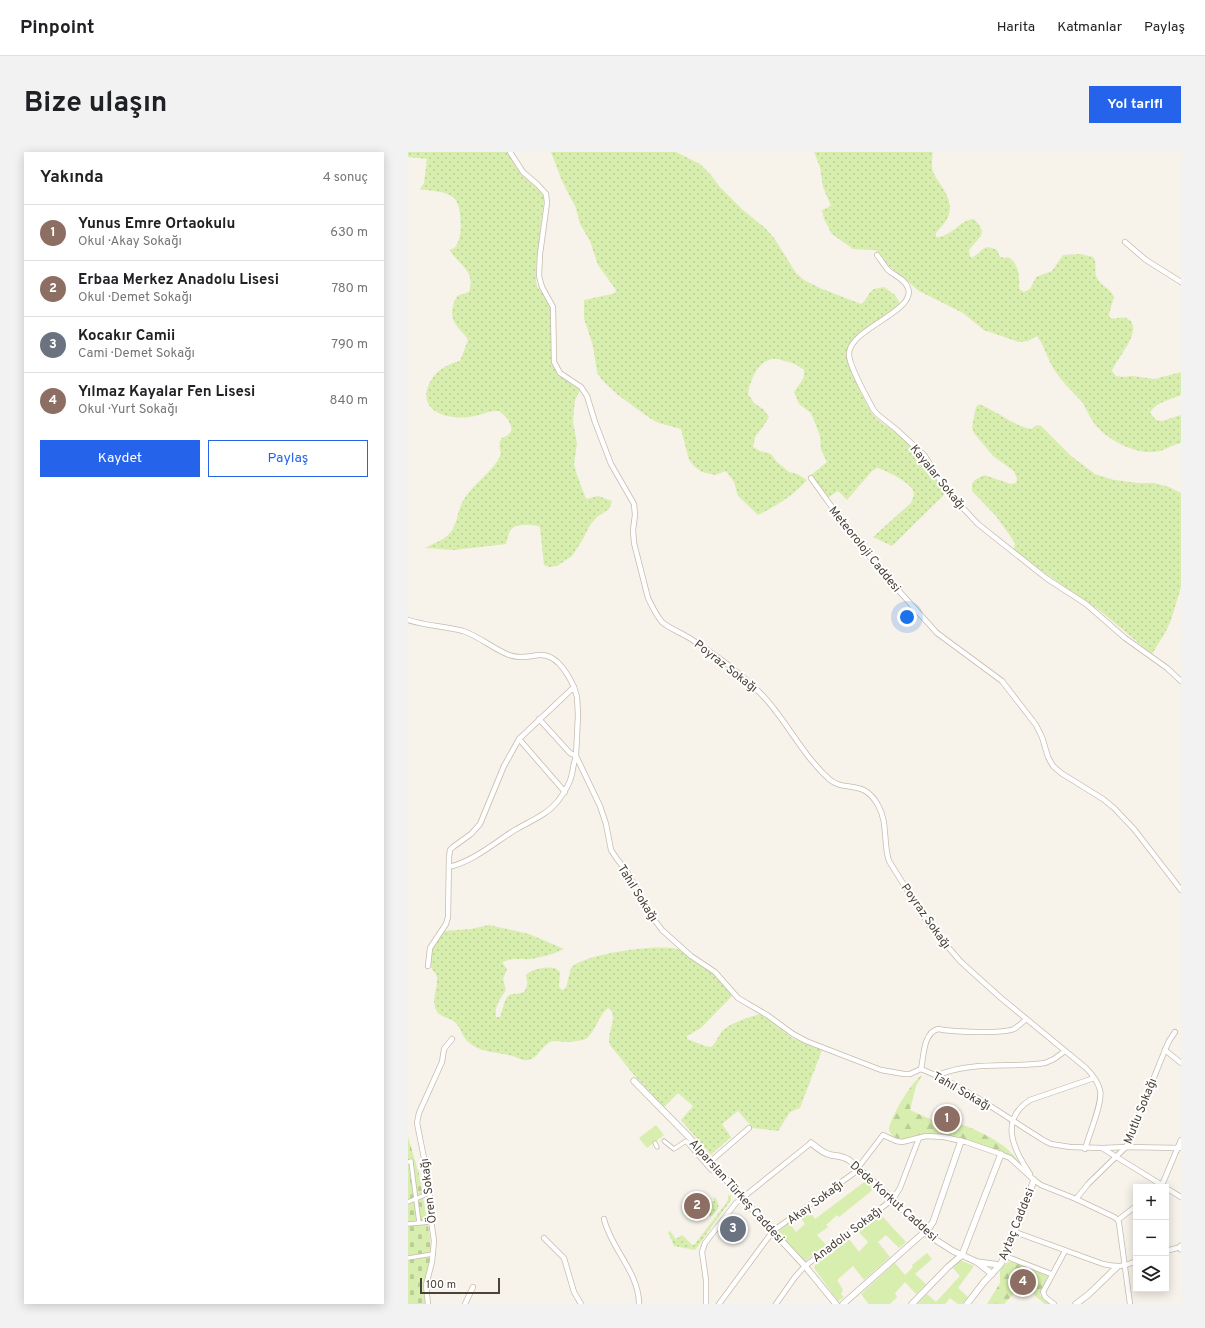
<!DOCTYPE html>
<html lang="tr">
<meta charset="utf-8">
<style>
:root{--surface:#fff;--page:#f2f2f2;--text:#202124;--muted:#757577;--line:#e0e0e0;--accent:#2563eb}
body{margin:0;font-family:Overpass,sans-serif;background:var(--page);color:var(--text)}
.controls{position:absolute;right:12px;bottom:12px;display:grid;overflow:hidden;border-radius:0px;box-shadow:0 2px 10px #0003}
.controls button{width:36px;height:36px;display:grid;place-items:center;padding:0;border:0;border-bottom:1px solid var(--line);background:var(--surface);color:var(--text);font:20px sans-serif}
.scale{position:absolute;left:12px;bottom:10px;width:80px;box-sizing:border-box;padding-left:4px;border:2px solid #4c4237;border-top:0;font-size:11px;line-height:14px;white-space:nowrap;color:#4c4237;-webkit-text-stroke:3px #fff;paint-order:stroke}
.you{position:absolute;left:499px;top:465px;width:14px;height:14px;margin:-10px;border:3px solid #fff;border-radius:50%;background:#1a73e8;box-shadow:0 0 0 6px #1a73e833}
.badge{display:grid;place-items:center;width:26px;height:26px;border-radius:50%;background:var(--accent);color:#fff;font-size:13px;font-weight:700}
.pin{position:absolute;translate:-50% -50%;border:2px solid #fff;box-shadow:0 1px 4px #0006}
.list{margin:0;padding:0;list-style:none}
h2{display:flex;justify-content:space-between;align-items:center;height:52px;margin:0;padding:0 16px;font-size:17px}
h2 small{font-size:13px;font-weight:400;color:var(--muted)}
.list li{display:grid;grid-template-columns:26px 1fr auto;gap:12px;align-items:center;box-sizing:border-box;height:56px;padding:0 16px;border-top:1px solid var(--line)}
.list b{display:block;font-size:15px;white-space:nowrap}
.list p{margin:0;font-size:13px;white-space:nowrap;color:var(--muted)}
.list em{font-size:13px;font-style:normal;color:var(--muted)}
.actions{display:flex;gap:8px;padding:12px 16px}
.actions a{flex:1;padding:9px 0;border:1px solid var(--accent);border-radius:0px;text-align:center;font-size:14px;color:var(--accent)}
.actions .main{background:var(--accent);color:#fff}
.icon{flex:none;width:22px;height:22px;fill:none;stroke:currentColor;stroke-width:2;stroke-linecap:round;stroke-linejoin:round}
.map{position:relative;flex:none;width:773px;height:1152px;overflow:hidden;border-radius:0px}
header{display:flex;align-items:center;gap:24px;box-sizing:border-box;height:56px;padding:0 20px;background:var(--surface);border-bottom:1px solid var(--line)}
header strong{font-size:19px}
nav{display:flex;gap:22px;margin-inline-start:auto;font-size:14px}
.intro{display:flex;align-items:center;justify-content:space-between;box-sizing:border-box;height:96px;padding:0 24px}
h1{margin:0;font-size:28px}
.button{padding:10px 18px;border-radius:0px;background:var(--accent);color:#fff;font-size:14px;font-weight:700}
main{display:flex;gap:24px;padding:0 24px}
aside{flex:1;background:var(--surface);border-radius:0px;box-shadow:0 2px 10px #0003}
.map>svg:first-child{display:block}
.grass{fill:url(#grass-dots)}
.forest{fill:url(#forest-firs)}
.cemetery{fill:url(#cemetery-stones)}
.garden{fill:#d7eeaf}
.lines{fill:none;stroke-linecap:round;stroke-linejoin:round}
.pedestrian-casing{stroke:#c6bcae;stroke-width:5}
.minor-casing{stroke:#c6bcae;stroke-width:6}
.tertiary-casing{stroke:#c6bcae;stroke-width:7}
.pedestrian{stroke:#fff;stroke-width:3.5}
.minor{stroke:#fff;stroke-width:4.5}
.tertiary{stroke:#fff;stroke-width:5.5}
.labels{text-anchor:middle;stroke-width:4;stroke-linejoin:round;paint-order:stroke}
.street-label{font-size:12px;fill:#4c4237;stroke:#fff}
</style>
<header>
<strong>Pinpoint</strong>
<nav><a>Harita</a><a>Katmanlar</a><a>Paylaş</a></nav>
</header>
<div class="intro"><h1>Bize ulaşın</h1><a class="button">Yol tarifi</a></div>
<main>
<aside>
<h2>Yakında<small>4 sonuç</small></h2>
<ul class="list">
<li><span class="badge" style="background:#8d6e63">1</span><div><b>Yunus Emre Ortaokulu</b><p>Okul · Akay Sokağı</p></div><em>630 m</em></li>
<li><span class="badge" style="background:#8d6e63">2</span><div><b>Erbaa Merkez Anadolu Lisesi</b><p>Okul · Demet Sokağı</p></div><em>780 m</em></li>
<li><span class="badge" style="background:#6b7280">3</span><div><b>Kocakır Camii</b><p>Cami · Demet Sokağı</p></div><em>790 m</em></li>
<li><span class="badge" style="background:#8d6e63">4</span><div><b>Yılmaz Kayalar Fen Lisesi</b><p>Okul · Yurt Sokağı</p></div><em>840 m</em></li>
</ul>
<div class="actions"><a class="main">Kaydet</a><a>Paylaş</a></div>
</aside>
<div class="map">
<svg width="773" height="1152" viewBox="0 0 773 1152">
<defs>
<pattern id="grass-dots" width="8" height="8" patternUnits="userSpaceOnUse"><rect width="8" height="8" fill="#d7eeaf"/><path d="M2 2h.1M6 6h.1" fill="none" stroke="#bacd97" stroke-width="1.8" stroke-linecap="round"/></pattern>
<pattern id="forest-firs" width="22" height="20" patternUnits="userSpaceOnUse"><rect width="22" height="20" fill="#d7eeaf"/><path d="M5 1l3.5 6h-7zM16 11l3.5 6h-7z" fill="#bacd97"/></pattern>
<pattern id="cemetery-stones" width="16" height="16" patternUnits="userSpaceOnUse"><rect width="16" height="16" fill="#d7eeaf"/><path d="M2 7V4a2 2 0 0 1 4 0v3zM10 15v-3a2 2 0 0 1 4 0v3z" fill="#bacd97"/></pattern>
</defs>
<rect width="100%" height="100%" fill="#f7f2ea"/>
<g class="grass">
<path d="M 0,0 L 100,0 L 108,15 L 113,22 L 132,39 L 136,46 L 128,115 L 128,128 L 129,134 L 142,153 L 143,158 L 144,210 C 149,224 161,230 172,238 L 167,248 L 166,256 L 165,270 L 169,292 L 166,312 L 168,320 L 178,347 L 190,344 L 204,349 L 201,357 L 189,365 L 182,373 L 175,387 L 164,404 L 149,414 L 141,415 L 136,413 L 132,375 C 128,373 124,373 119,373 C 102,373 102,377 98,392 L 46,398 L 17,396 C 24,392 33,389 39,384 C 51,374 48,359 56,347 C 66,331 85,320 93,302 C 92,298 91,293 92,289 C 94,284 99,285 102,281 C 107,274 97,263 91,259 C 81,258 71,264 61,265 C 48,267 28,264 21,253 C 17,246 18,238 21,232 C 27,219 39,212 52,209 L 60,188 C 58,183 55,182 52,178 C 42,167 42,157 49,144 L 61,140 C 68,118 51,114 42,98 C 45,97 48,95 49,92 C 55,84 54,51 45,45 C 37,39 22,39 12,37 L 16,31 L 19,7 L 0,5 Z"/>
<path d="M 143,0 L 268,0 L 292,12 L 302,22 L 312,35 L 335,58 L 357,76 L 366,86 L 388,121 L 396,128 L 412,136 L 453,152 C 459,149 460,140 466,137 C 469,136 473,136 476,135 L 487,143 L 493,153 C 478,163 448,178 441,194 C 435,207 457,252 466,264 C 472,271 481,275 488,280 C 495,285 502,293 508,299 C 520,313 528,326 538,341 L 484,394 L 465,385 L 503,351 C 505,346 507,343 505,338 C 501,330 478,318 469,316 L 464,319 L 439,348 L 430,339 L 420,346 L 403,323 L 419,310 L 413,298 L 412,284 L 407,271 L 403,261 L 391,252 L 386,240 C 391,232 397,228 396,218 C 390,213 384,210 376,209 C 373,208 367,206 364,207 C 349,210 342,229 340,242 L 346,251 L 355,257 L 361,265 L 356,273 L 347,285 L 345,295 L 352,299 L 363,302 L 369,310 L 381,320 L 389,322 L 399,328 C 385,344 368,354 350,363 L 330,344 L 326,330 L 318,319 L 307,323 L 294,320 L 287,315 L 281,308 L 273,277 L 251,271 L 243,267 L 210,243 L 193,227 L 189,220 L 185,194 L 176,166 L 176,148 L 204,142 L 207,141 L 208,138 L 190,113 L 182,89 L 172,72 L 168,56 L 154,29 Z"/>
<path d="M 406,0 L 525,0 C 524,7 523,16 526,22 C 534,37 549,50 538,69 C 535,73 531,77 528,81 L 528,85 C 543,86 551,68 566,67 L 572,74 L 574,80 L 573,84 L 561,98 L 562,104 L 563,106 C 575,101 574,90 589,98 L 592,105 L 596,106 L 599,105 C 611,110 612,126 611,137 L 616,140 L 622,137 L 628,125 L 644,119 L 655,103 L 673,102 L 685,105 C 690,111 685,119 689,126 C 693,134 703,137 706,145 L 701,162 L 702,166 C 708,168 714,163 720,167 C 737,177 708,207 704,219 L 708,224 L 715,225 L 724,224 L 747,227 L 773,220 L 773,243 C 764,247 746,251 742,261 L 748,268 L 754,269 L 773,263 L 773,291 C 763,293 755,300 744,300 C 724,301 695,286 684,268 C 680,262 678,256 674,250 C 663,238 650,226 643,212 C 638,203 636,193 629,184 L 620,189 L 611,190 L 576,178 L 555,161 L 511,139 L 481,114 L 471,101 L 467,98 L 445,97 L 424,82 L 416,67 L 414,58 L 423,54 L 415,35 L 412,15 Z"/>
<path d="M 571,252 C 589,259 604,273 623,277 L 629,273 L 633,274 L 663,304 L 687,322 L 706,328 L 730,331 L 746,331 L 761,335 L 773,341 L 773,435 L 763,468 L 757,481 L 744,502 L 691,458 L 637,421 L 606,398 L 607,391 L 588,364 L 564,339 L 564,332 L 567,328 L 576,323 L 603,332 L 608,331 L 609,327 L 606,319 L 585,304 L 566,281 L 564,275 L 568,255 Z"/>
<path d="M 81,773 L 121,782 L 156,797 C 146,802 134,805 123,807 C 113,808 104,805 95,810 L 95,812 L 99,817 L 95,827 L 98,838 C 93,846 86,854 88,865 L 92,865 C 95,858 95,850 100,844 C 106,839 118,846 119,832 C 120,830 118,826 118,823 C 123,817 139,814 147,816 L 152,820 L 151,835 L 154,838 L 158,836 L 163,816 C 173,802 257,790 272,798 C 279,802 285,808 292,813 C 298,817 306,821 311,827 C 316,833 319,839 324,844 L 293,876 L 279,884 L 279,887 L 297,894 L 303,895 C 309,890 310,884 314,879 C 324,870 341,865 353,862 L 384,886 L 414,898 L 392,956 L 382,960 L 370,979 L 345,976 L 330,959 L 314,972 L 323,985 L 303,1003 L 273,968 L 285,954 L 270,941 L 256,955 L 226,923 L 202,893 C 198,881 209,870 203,858 L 200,856 C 190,864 188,879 178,887 C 171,889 164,890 157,890 C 152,890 146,888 142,890 C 132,895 129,910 116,908 C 111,907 106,904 101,903 C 86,900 71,900 59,889 C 54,884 53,876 48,871 C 42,865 32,866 28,858 C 23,847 30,837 29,825 C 28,821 24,818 23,815 C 18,801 28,789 36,779 L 63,777 Z"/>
<polygon points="323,1043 323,1048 287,1098 266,1094 260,1080 262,1079 268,1087 274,1083 283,1092 286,1093 316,1054 320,1048 320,1044"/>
<path d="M 307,1045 C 313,1054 311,1059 302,1065 L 296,1055 L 306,1049 L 305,1046 Z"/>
</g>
<g class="forest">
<path d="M 514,923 L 508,934 L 502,958 L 544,977 L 548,970 C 573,980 601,991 614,1015 L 606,1006 L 600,1002 L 567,991 L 534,983 L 516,982 L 495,987 C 488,987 481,983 481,976 C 485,961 502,932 514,923 Z"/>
<polygon points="605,1109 640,1124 632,1140 632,1143 642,1152 637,1152 614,1133 596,1152 579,1152 592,1131 592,1119 598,1111"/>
</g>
<polygon class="cemetery" points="0,985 11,1022 22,1085 23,1103 15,1134 17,1152 0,1152"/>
<g class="garden">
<polygon points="248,973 256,983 239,996 231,986"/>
<polygon points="459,1028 467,1036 431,1065 429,1063 418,1073 420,1075 409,1083 418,1093 397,1109 371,1081 371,1079 381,1071 388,1080 397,1072 392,1065 401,1058 407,1067"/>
<polygon points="472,1062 498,1090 491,1096 478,1083 470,1090 482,1105 456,1128 445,1114 429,1128 435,1138 433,1142 436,1145 430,1149 406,1116 407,1113 441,1087 451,1100 460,1090 450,1079"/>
<polygon points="519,1101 524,1107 507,1122 518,1132 508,1142 497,1130 487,1141 489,1145 482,1152 460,1152 460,1151 453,1142 487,1111 497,1123 505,1115 504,1113"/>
<polygon points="552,1108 566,1114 550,1136 560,1145 554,1152 550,1152 542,1146 537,1152 509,1152 519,1142 528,1150 552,1124 545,1116"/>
</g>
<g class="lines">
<g class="pedestrian-casing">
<g id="pedestrian">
<polyline points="256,989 266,997 278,989 303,1018"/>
<polyline points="247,991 249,995"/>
<polyline points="0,1010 3,1009 3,1010 11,1071"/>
<polyline points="0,1050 22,1041"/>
<polyline points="0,1072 23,1070"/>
<polyline points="0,1106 25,1102"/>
</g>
</g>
<g class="minor-casing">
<g id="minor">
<path d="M 102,0 L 115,20 L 130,33 L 138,42 L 139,51 L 132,102 L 131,124 L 134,135 L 145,155 L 146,210 L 152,221 L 173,235 L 179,244 L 187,270 L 203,312 L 226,352 L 227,363 L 225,378 L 226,391 L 240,446 C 244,454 248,463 254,470 C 262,477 274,481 283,487 C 305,501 327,517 346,535 C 375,561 392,601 421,627 C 437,641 455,626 470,653 C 480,670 475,691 481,709 L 521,773 L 553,810 L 593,846 L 678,916 C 684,922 690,930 692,938 C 695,951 681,982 677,997"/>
<polyline points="717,90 738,108 773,130"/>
<path d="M 469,103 C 473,108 476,113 480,118 C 487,124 497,127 500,136 C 509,159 443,176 441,201 C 440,213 459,245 465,257 L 469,262 L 489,278 L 517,304 L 537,337 L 570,372 L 638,426 L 678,452 L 717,486 L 759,516 L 773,529"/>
<polyline points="403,326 434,369 472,418 529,481 594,529 628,573 634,585 640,605 645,614 653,621 695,647 706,656 726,677 773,738"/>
<path d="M 0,468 C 18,474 37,474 55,479 C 71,484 85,497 101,503 C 112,507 121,504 132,503 C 149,502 160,522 166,535"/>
<polyline points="111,587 157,640"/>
<path d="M 41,715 C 66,709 86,691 107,678 C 122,669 139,663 150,649 C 156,641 162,632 164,622 C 165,616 166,610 168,604 L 162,601 L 131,567"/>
<path d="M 20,814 L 22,796 L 38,772 L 40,765 L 41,705 L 42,698 L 45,695 L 63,682 L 72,672 L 96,614 L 111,587 L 166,535 L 169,545 L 170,563 L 168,604 L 192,654 L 198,672 L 203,698 L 209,707 L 218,718 L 242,762 L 254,778 L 283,804 L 307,820 L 330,846 L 359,863 L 385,882 L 398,889 L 473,918 L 496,922 L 502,922 L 513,917 C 558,935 596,964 637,989 L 643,992 L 662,995 L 694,996 L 757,1035"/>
<polyline points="757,898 773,911"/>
<path d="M 513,917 C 516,904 515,881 530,877 C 545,880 593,882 606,877 C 611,874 614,871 618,867"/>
<path d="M 530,923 C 564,909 601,916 637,911 L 646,907 L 657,899"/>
<polyline points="695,996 718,995 773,996"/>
<polyline points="303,1009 341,976"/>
<path d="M 622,1022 C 605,997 591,968 622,948 L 686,926"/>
<polyline points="751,1035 754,1033 773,988"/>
<polyline points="758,1036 773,1045"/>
<polyline points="668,1047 680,1032 718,995 757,898 761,889 767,880"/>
<path d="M 196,1067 C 203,1097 231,1120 231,1152"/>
<polyline points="710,1068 728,1054"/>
<path d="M 607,1080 L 695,1112 C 708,1115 716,1115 728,1109"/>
<polyline points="136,1086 156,1106 166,1140 173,1152"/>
<polyline points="758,1099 773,1095"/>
<polyline points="597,1104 643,1122"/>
<polyline points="20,1152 18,1133 24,1110 26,1089 22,1061 22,1036 9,971 11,961 34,910 36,897 44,887"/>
<polyline points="57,1152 65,1135"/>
<polyline points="298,1152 298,1128 294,1100 297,1091 328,1051 403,991"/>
<polyline points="311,1152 365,1079 446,1021 475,983 488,989 494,990 518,984 536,985 558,990 590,1001 602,1006 626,1028 633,1033 668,1047 706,1065 710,1068 711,1071 722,1152"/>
<polyline points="368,1152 387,1125 397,1114 485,1047 492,1036 511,986"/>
<polyline points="646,1152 637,1145 635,1140 657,1099"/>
</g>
</g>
<g class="tertiary-casing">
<g id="tertiary">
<polyline points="226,929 281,985 334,1046 397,1114 428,1152"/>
<path d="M 403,991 C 409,996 416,1002 423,1003 C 430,1004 435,1004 441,1008 L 485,1047 L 517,1081 L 545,1099 L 569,1110 L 584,1122"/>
<polyline points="773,1094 773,1097"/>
<polyline points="569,1110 592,1113"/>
<polyline points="435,1152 521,1076 525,1070 553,989"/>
<polyline points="504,1152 540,1115 554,1103 593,1002"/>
<polyline points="559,1152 576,1130 592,1113 599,1101 626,1028"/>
<polyline points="668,1152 681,1142 709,1115"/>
</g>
</g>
<use href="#pedestrian" class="pedestrian"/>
<use href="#minor" class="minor"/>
<use href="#tertiary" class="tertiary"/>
</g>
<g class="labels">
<g class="street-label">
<text transform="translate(530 325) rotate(51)" y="4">Kayalar Sokağı</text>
<text transform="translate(457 397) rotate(51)" y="4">Meteoroloji Caddesi</text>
<text transform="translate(318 514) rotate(38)" y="4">Poyraz Sokağı</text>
<text transform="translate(230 741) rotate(58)" y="4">Tahıl Sokağı</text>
<text transform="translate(518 764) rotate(55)" y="4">Poyraz Sokağı</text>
<text transform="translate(554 939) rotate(30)" y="4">Tahıl Sokağı</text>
<text transform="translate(732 959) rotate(-68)" y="4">Mutlu Sokağı</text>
<text transform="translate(20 1039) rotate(-97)" y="4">Ören Sokağı</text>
<text transform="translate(329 1039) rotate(48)" y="4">Alparslan Türkeş Caddesi</text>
<text transform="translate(486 1049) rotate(42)" y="4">Dede Korkut Caddesi</text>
<text transform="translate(407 1050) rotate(-36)" y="4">Akay Sokağı</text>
<text transform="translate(608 1072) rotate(-68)" y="4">Aytaç Caddesi</text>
<text transform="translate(439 1082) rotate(-37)" y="4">Anadolu Sokağı</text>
</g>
</g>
</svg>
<div class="controls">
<button>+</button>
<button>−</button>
<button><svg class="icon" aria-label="layers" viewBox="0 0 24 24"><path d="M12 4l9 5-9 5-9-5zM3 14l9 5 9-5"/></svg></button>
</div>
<div class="scale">100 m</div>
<div class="you"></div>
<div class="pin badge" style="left:539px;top:967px;background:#8d6e63">1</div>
<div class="pin badge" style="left:289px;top:1054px;background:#8d6e63">2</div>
<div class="pin badge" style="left:325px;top:1077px;background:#6b7280">3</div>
<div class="pin badge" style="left:615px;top:1130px;background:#8d6e63">4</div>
</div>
</main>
